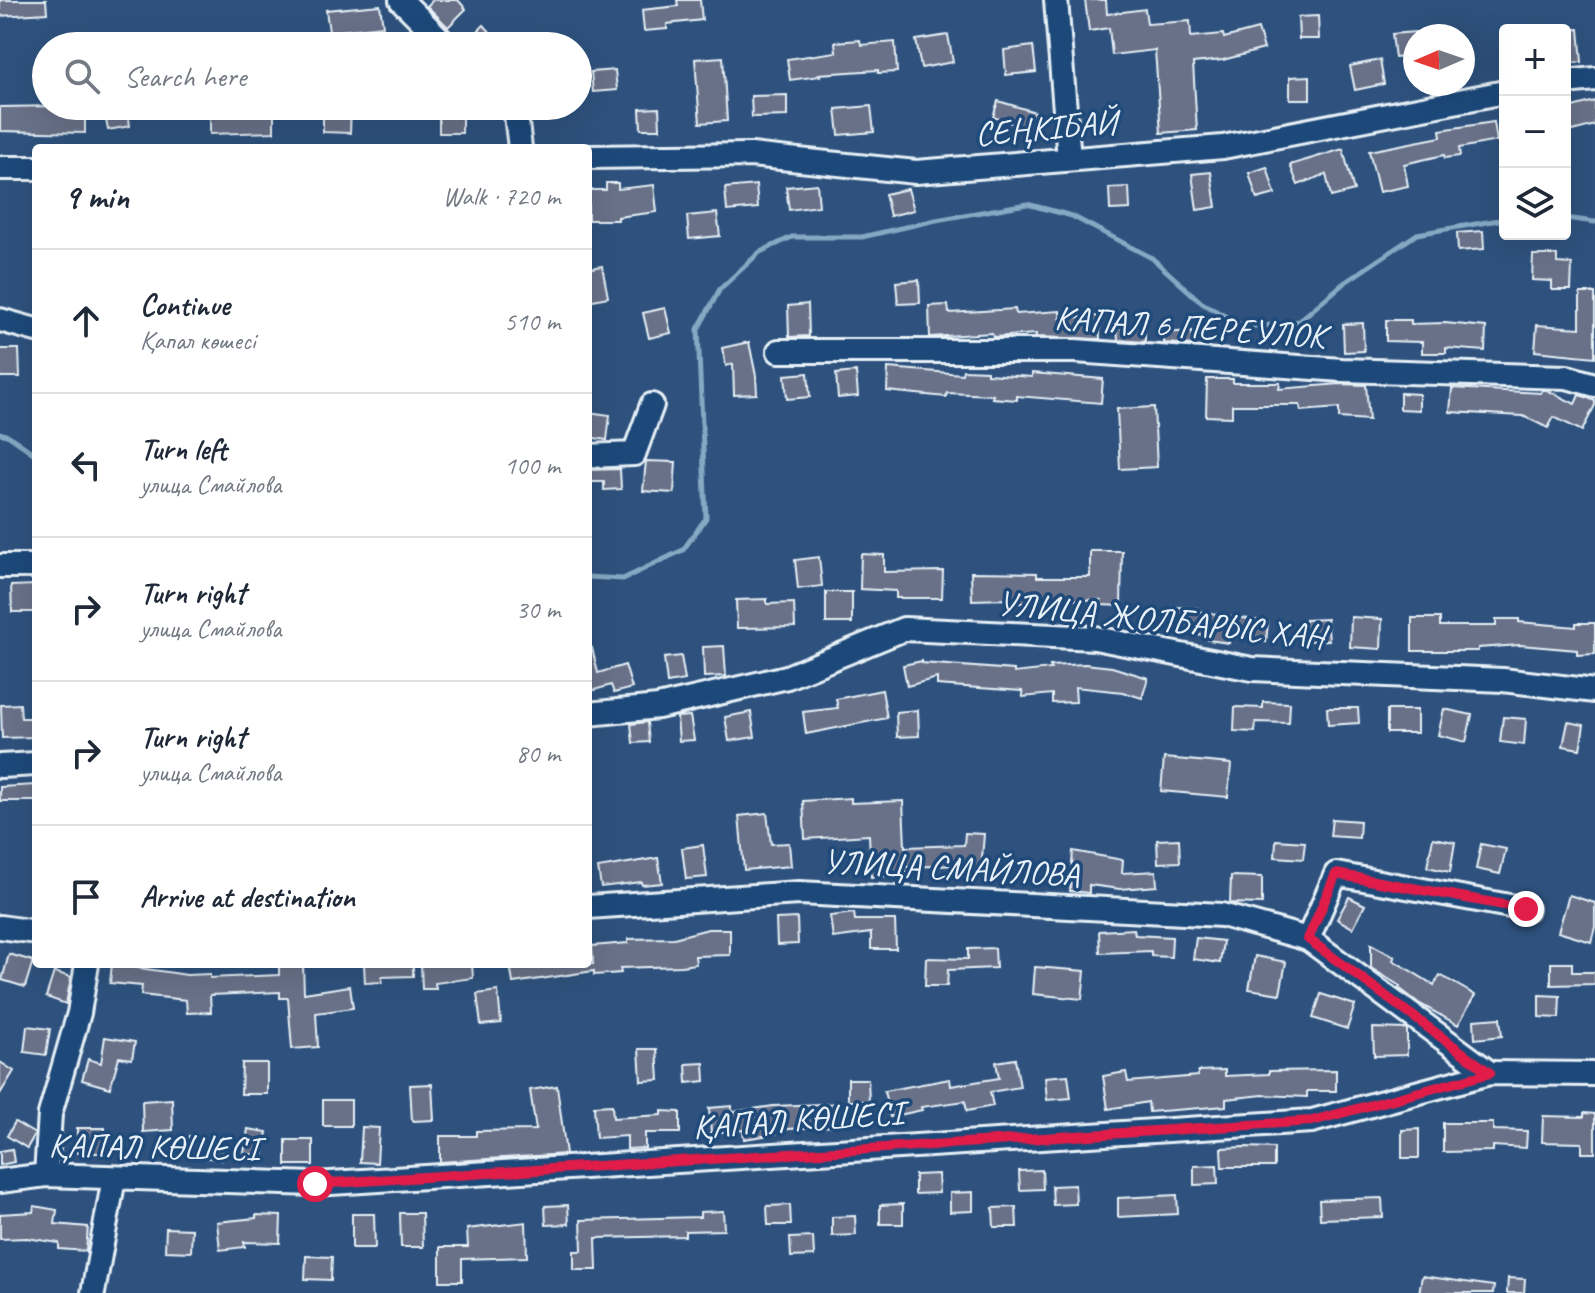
<!DOCTYPE html>
<meta charset="utf-8">
<style>
:root{--surface:#fff;--page:#f6f6f7;--text:#1f2937;--muted:#747a83;--line:#e0e1e3}
body{margin:0;font-family:Caveat,sans-serif;background:var(--page);color:var(--text)}
.controls{position:absolute;right:24px;top:24px;display:grid;overflow:hidden;border-radius:8px;box-shadow:0 8px 32px #0002}
.controls button{width:72px;height:72px;display:grid;place-items:center;padding:0;border:0;border-bottom:2px solid var(--line);background:var(--surface);color:var(--text);font:40px sans-serif}
.compass{position:absolute;left:1403px;top:24px;width:72px;height:72px;border-radius:50%;background:var(--surface);box-shadow:0 8px 32px #0002;rotate:268deg}
.stop{position:absolute;width:24px;height:24px;margin:-18px;border:6px solid #e11d48;border-radius:50%;background:#fff}
.stop.end{background:#e11d48;border-color:#fff;box-shadow:0 2px 8px #0008}
.list{margin:0;padding:0;list-style:none}
h2{display:flex;justify-content:space-between;align-items:center;height:104px;margin:0;padding:0 32px;font-size:34px}
h2 small{font-size:26px;font-weight:400;color:var(--muted)}
.list li{display:grid;grid-template-columns:52px 1fr auto;gap:24px;align-items:center;box-sizing:border-box;height:144px;padding:0 32px;border-top:2px solid var(--line)}
.list b{display:block;font-size:30px;white-space:nowrap}
.list p{margin:0;font-size:26px;white-space:nowrap;color:var(--muted)}
.list em{font-size:26px;font-style:normal;color:var(--muted)}
.icon{flex:none;width:44px;height:44px;fill:none;stroke:currentColor;stroke-width:2;stroke-linecap:round;stroke-linejoin:round}
.map{position:relative;flex:none;width:1595px;height:1293px;overflow:hidden}
.search{position:absolute;background:var(--surface);box-shadow:0 8px 32px #0002;left:32px;top:32px;width:560px;height:88px;display:flex;align-items:center;gap:20px;box-sizing:border-box;padding:0 28px;border-radius:44px;color:var(--muted);font-size:30px}
.panel{position:absolute;background:var(--surface);box-shadow:0 8px 32px #0002;left:32px;top:144px;width:560px;height:824px;border-radius:8px}
.map>svg:first-child{display:block}
.lines{fill:none;stroke-linecap:round;stroke-linejoin:round}
.stream{stroke:#85a8c3;stroke-width:5}
.building{fill:#687188;stroke:#e8f1f8;stroke-width:2}
.minor-casing{stroke:#e8f1f8;stroke-width:28}
.minor{stroke:#1f4a7a;stroke-width:22}
.route{stroke:#e11d48;stroke-width:10}
.labels{text-anchor:middle;stroke-width:7;stroke-linejoin:round;paint-order:stroke}
.street-label{font-size:34px;fill:#e8f1f8;stroke:#1f4a7a}
</style>
<div class="map">
<svg width="1595" height="1293" viewBox="0 0 1595 1293">
<rect width="100%" height="100%" fill="#2e527d"/>
<filter id="ink" filterUnits="userSpaceOnUse"><feTurbulence type="fractalNoise" baseFrequency=".0125" numOctaves="2"/><feDisplacementMap in="SourceGraphic" scale="16" xChannelSelector="R" yChannelSelector="G"/><feConvolveMatrix kernelMatrix="1 2 1 2 8 2 1 2 1" color-interpolation-filters="sRGB"/></filter>
<g filter="url(#ink)">
<g class="lines">
<g class="stream">
<polyline points="1565,218 1595,222"/>
<polyline points="0,433 9,436 36,455"/>
<polyline points="588,577 623,579 683,550 706,518 698,329 720,289 760,252 792,237 862,237 936,220 1027,204 1072,216 1152,258 1202,303 1242,326 1264,326 1299,321 1344,283 1417,234 1505,219"/>
</g>
</g>
<g class="building">
<polygon points="0,0 46,0 47,13 0,16"/>
<polygon points="433,0 458,0 466,9 448,27 427,6"/>
<polygon points="677,0 700,0 702,20 667,24 667,29 644,31 642,10 678,6"/>
<polygon points="1085,0 1106,0 1107,14 1145,9 1147,24 1190,21 1191,37 1223,34 1224,38 1258,29 1264,49 1223,60 1193,63 1197,130 1161,133 1155,50 1112,55 1109,28 1089,31"/>
<polygon points="380,5 383,26 329,32 326,10"/>
<polygon points="1318,16 1319,39 1299,39 1298,17"/>
<polygon points="484,25 498,41 492,46 474,46 469,40"/>
<polygon points="1579,29 1582,62 1565,63 1565,30"/>
<polygon points="1415,32 1415,56 1395,58 1392,34"/>
<polygon points="948,35 953,62 921,68 916,40"/>
<polygon points="860,40 861,45 895,42 897,72 878,73 878,70 819,74 820,76 790,80 787,59 836,52 835,42"/>
<polygon points="1033,46 1036,72 1006,75 1004,50"/>
<polygon points="723,57 727,121 700,123 695,59"/>
<polygon points="1380,60 1384,84 1355,90 1350,66"/>
<polygon points="615,70 617,90 593,92 591,72"/>
<polygon points="1310,76 1310,99 1290,99 1290,77"/>
<polygon points="787,95 787,116 752,117 751,96"/>
<polygon points="998,101 1035,112 1030,129 993,117"/>
<polygon points="1595,101 1595,125 1565,133 1565,109"/>
<polygon points="59,106 85,106 85,133 0,131 0,107"/>
<polygon points="871,106 874,132 839,135 836,109"/>
<polygon points="246,107 274,108 274,132 210,134 210,110 246,110"/>
<polygon points="323,108 351,108 350,133 323,132"/>
<rect x="439" y="108" width="23" height="25"/>
<polygon points="659,108 660,129 641,129 640,109"/>
<polygon points="128,111 130,126 108,130 105,115"/>
<polygon points="1494,122 1497,141 1459,148 1460,156 1445,158 1444,155 1404,164 1408,186 1379,192 1369,151 1441,137 1440,130"/>
<polygon points="1343,149 1354,191 1331,197 1326,174 1298,185 1290,165"/>
<polygon points="1267,167 1275,194 1257,199 1249,173"/>
<polygon points="1211,172 1216,207 1197,210 1192,174"/>
<polygon points="606,183 618,183 618,189 654,185 657,212 618,217 618,220 588,220 588,190 606,190"/>
<polygon points="817,184 819,206 789,210 786,187"/>
<polygon points="756,185 758,208 727,211 725,188"/>
<polygon points="1129,187 1130,209 1110,210 1109,188"/>
<polygon points="908,189 914,210 890,216 885,194"/>
<polygon points="717,213 720,236 689,239 687,216"/>
<polygon points="1483,231 1484,249 1458,251 1457,233"/>
<polygon points="1533,255 1557,255 1557,263 1572,264 1571,290 1552,290 1552,281 1532,280"/>
<polygon points="602,266 608,297 588,301 588,269"/>
<polygon points="919,280 920,303 898,304 896,282"/>
<polygon points="1580,293 1595,293 1595,357 1535,351 1537,325 1580,328"/>
<polygon points="808,304 809,336 789,337 788,306"/>
<polygon points="948,305 949,313 1015,309 1016,314 1060,311 1060,318 1099,316 1100,339 1036,337 1036,334 993,337 992,333 930,337 929,306"/>
<polygon points="665,308 671,333 649,338 643,313"/>
<polygon points="1386,320 1411,320 1411,324 1445,323 1486,327 1485,351 1446,348 1446,353 1422,353 1422,342 1386,341"/>
<polygon points="1363,323 1364,351 1344,352 1343,324"/>
<polygon points="1145,327 1145,342 1118,340 1117,328"/>
<polygon points="1192,331 1193,345 1164,343 1164,333"/>
<polygon points="749,342 756,376 757,394 734,395 733,364 726,366 722,348"/>
<polygon points="0,349 19,349 20,377 0,377"/>
<polygon points="888,368 962,374 963,370 987,371 987,374 1032,377 1032,373 1103,379 1101,403 1017,396 1017,400 992,398 993,395 947,393 946,397 887,391"/>
<polygon points="856,372 858,396 838,398 836,374"/>
<polygon points="808,373 810,397 787,399 785,375"/>
<polygon points="1207,379 1233,379 1233,383 1280,383 1279,389 1340,384 1366,385 1369,420 1339,418 1339,408 1301,411 1300,405 1232,405 1232,417 1206,416"/>
<polygon points="1452,388 1541,393 1542,390 1547,390 1575,404 1579,395 1586,397 1595,401 1595,405 1582,431 1554,417 1548,428 1523,416 1450,412"/>
<polygon points="1400,393 1419,394 1419,410 1400,409"/>
<polygon points="1154,407 1157,467 1120,469 1117,409"/>
<polygon points="588,412 610,415 607,440 588,437"/>
<polygon points="646,461 676,462 674,493 643,491"/>
<polygon points="620,469 621,489 604,490 604,482 588,482 588,470"/>
<polygon points="1090,551 1122,551 1121,606 1101,605 1101,600 1037,599 1036,603 1009,603 1009,599 972,600 971,572 1037,573 1037,577 1090,577"/>
<polygon points="861,554 884,555 884,572 943,571 942,598 896,598 896,591 860,589"/>
<polygon points="819,557 822,586 798,589 795,560"/>
<polygon points="36,585 36,612 12,612 11,586"/>
<rect x="826" y="592" width="26" height="31"/>
<polygon points="767,599 767,604 794,603 795,627 737,628 736,600"/>
<polygon points="1172,607 1197,608 1197,611 1268,622 1266,642 1230,637 1229,643 1208,640 1209,635 1171,633"/>
<polygon points="1351,617 1382,619 1381,649 1350,647"/>
<polygon points="1412,618 1440,618 1440,626 1496,626 1496,619 1519,619 1519,622 1576,627 1576,623 1595,623 1595,654 1577,655 1577,650 1520,645 1478,648 1478,651 1412,651"/>
<polygon points="1327,619 1329,640 1306,641 1305,620"/>
<polygon points="724,646 726,676 704,677 703,647"/>
<polygon points="592,648 598,673 625,665 632,688 614,693 611,685 588,692 588,649"/>
<polygon points="681,656 685,680 667,683 664,658"/>
<polygon points="922,661 922,663 1014,670 1014,673 1051,669 1050,666 1085,664 1112,667 1148,678 1142,698 1123,692 1075,687 1076,702 1052,703 1052,694 1023,697 1022,691 937,685 937,678 907,686 903,665"/>
<polygon points="882,690 887,718 806,734 803,712 838,708 836,699"/>
<polygon points="1263,702 1290,703 1289,723 1256,722 1255,732 1234,731 1235,707 1263,708"/>
<polygon points="20,704 21,718 36,718 36,737 2,738 1,705"/>
<polygon points="1327,708 1358,708 1359,723 1328,725"/>
<polygon points="1444,709 1472,715 1466,742 1438,735"/>
<polygon points="918,710 919,736 897,737 896,712"/>
<rect x="1387" y="710" width="30" height="23"/>
<polygon points="751,712 755,737 729,741 725,717"/>
<polygon points="690,716 694,740 679,741 677,717"/>
<polygon points="1503,717 1526,719 1524,745 1500,742"/>
<polygon points="647,722 649,742 633,743 631,724"/>
<polygon points="1568,722 1584,725 1580,749 1563,746"/>
<polygon points="1164,758 1231,764 1228,797 1161,791"/>
<polygon points="36,785 36,801 0,801 0,787"/>
<polygon points="851,798 851,803 903,801 905,847 964,845 965,833 984,834 981,871 962,869 962,865 906,867 906,875 871,877 869,835 805,839 803,801"/>
<polygon points="767,813 771,844 789,843 791,866 744,870 739,816"/>
<polygon points="1332,819 1360,821 1359,838 1330,836"/>
<polygon points="1433,838 1455,842 1450,872 1427,867"/>
<polygon points="1179,839 1180,862 1158,863 1157,840"/>
<polygon points="1276,840 1305,842 1303,859 1275,857"/>
<polygon points="1481,844 1506,849 1500,874 1476,869"/>
<polygon points="703,845 707,877 686,879 682,848"/>
<polygon points="1073,851 1123,860 1122,873 1156,871 1157,886 1120,889 1089,885 1089,893 1070,891"/>
<polygon points="658,858 662,883 642,885 641,882 601,887 598,868"/>
<polygon points="1231,876 1262,877 1262,904 1230,903"/>
<polygon points="1569,895 1595,903 1595,927 1591,942 1558,932"/>
<polygon points="1349,897 1365,905 1353,928 1337,919"/>
<polygon points="854,913 855,920 895,920 896,949 871,949 871,933 833,938 830,916"/>
<polygon points="797,918 798,944 777,945 776,919"/>
<polygon points="708,929 730,929 730,955 695,956 696,964 681,966 620,968 621,973 594,975 594,971 513,983 510,964 593,964 592,946 628,943 628,939 674,938"/>
<polygon points="1134,929 1135,935 1172,937 1171,957 1151,956 1151,951 1100,953 1099,931"/>
<polygon points="1196,938 1223,941 1220,963 1193,959"/>
<polygon points="1371,944 1395,957 1393,960 1434,985 1440,975 1475,995 1458,1025 1420,1004 1399,988 1400,986 1371,968"/>
<polygon points="995,948 996,968 948,970 947,986 925,986 926,958 968,959 968,949"/>
<polygon points="9,954 33,961 25,987 2,980"/>
<polygon points="1255,956 1286,962 1280,994 1249,989"/>
<polygon points="1551,963 1572,963 1572,972 1595,972 1595,984 1551,985"/>
<polygon points="112,964 187,975 210,974 210,978 279,975 279,964 303,964 304,993 350,986 353,1008 316,1013 318,1047 292,1049 288,998 280,998 280,992 210,995 211,1012 187,1013 186,1000 141,995 142,986 110,983"/>
<polygon points="364,964 413,964 413,976 382,977 382,982 365,983"/>
<polygon points="472,964 473,978 435,983 436,989 422,989 421,965"/>
<polygon points="1035,967 1085,971 1082,999 1033,994"/>
<polygon points="54,972 71,977 66,1004 46,997"/>
<polygon points="498,991 501,1023 481,1025 477,994"/>
<polygon points="1321,994 1355,1005 1347,1029 1313,1018"/>
<polygon points="1539,995 1560,996 1559,1018 1539,1017"/>
<polygon points="1500,1018 1502,1036 1475,1039 1474,1020"/>
<polygon points="27,1026 50,1029 46,1055 24,1052"/>
<polygon points="1373,1028 1407,1029 1407,1055 1374,1056"/>
<polygon points="105,1037 135,1042 132,1059 119,1057 110,1088 82,1080 88,1059 101,1063"/>
<polygon points="639,1049 657,1049 659,1080 641,1081"/>
<polygon points="1015,1059 1020,1087 990,1092 993,1106 967,1111 965,1101 921,1107 922,1110 890,1117 884,1091 950,1079 951,1086 999,1078 996,1062"/>
<polygon points="0,1062 14,1071 0,1094"/>
<polygon points="242,1063 267,1063 267,1094 241,1094"/>
<polygon points="704,1063 705,1081 687,1083 686,1064"/>
<polygon points="1225,1070 1225,1076 1269,1074 1269,1071 1336,1070 1336,1091 1307,1091 1307,1097 1263,1095 1226,1099 1226,1106 1149,1112 1148,1102 1108,1109 1103,1076 1126,1072 1128,1082 1198,1076 1198,1071"/>
<polygon points="1068,1075 1071,1098 1047,1100 1045,1077"/>
<polygon points="848,1079 868,1079 869,1101 848,1101"/>
<polygon points="432,1084 434,1120 412,1121 410,1085"/>
<polygon points="557,1086 566,1154 440,1162 440,1136 476,1136 476,1131 536,1130 530,1090"/>
<polygon points="172,1099 173,1130 143,1132 142,1101"/>
<rect x="323" y="1100" width="28" height="26"/>
<polygon points="846,1103 847,1125 775,1130 776,1134 744,1139 743,1130 711,1133 709,1108 732,1106 732,1112 773,1106"/>
<polygon points="612,1105 613,1118 662,1115 662,1111 680,1112 680,1133 645,1133 645,1148 627,1149 627,1136 596,1138 594,1106"/>
<polygon points="1584,1113 1595,1114 1595,1153 1582,1153 1582,1143 1542,1142 1543,1116 1584,1117"/>
<polygon points="15,1122 35,1134 27,1148 7,1136"/>
<polygon points="1443,1123 1493,1123 1493,1130 1527,1131 1526,1148 1493,1146 1493,1151 1443,1152"/>
<polygon points="362,1127 379,1128 377,1163 360,1162"/>
<rect x="77" y="1128" width="28" height="25"/>
<polygon points="248,1129 267,1132 263,1156 244,1153"/>
<polygon points="1419,1129 1419,1158 1402,1158 1402,1130"/>
<polygon points="189,1136 225,1142 222,1160 186,1154"/>
<rect x="286" y="1140" width="27" height="25"/>
<polygon points="1245,1147 1274,1148 1274,1167 1222,1167 1221,1148"/>
<polygon points="12,1149 14,1162 0,1165 0,1151"/>
<polygon points="1217,1165 1218,1184 1194,1185 1194,1166"/>
<polygon points="1042,1170 1043,1189 1020,1190 1019,1171"/>
<polygon points="938,1174 939,1193 915,1194 915,1175"/>
<polygon points="1075,1185 1076,1204 1053,1205 1052,1186"/>
<polygon points="973,1192 973,1211 950,1212 950,1193"/>
<polygon points="1177,1195 1178,1214 1118,1217 1118,1198"/>
<polygon points="1382,1198 1383,1217 1320,1219 1319,1200"/>
<polygon points="903,1204 903,1224 880,1224 880,1205"/>
<polygon points="568,1205 569,1224 546,1225 545,1206"/>
<polygon points="790,1205 791,1225 768,1225 767,1206"/>
<polygon points="34,1206 57,1210 55,1224 88,1227 86,1251 59,1249 59,1243 27,1238 0,1239 0,1214 33,1212"/>
<polygon points="1016,1207 1017,1227 994,1227 993,1208"/>
<polygon points="723,1211 724,1230 685,1231 685,1236 596,1238 597,1270 574,1270 574,1251 582,1251 581,1220 700,1217 700,1212"/>
<polygon points="400,1213 422,1213 423,1247 401,1247"/>
<polygon points="352,1214 374,1214 375,1248 352,1248"/>
<polygon points="256,1215 281,1216 280,1243 244,1242 245,1247 220,1250 217,1222 256,1218"/>
<polygon points="855,1216 856,1235 832,1236 832,1217"/>
<polygon points="526,1222 527,1257 462,1259 462,1281 440,1281 440,1247 468,1247 467,1229"/>
<polygon points="166,1228 192,1229 191,1252 165,1251"/>
<polygon points="813,1237 814,1256 791,1257 790,1238"/>
<polygon points="306,1256 332,1257 331,1280 305,1279"/>
<polygon points="1422,1276 1494,1286 1493,1293 1419,1293"/>
<polygon points="1508,1278 1525,1279 1524,1293 1507,1293"/>
</g>
<g class="lines">
<g class="minor-casing">
<g id="minor">
<polyline points="401,0 447,46"/>
<polyline points="1056,0 1069,159"/>
<polyline points="1565,82 1595,79"/>
<polyline points="507,106 516,115 520,148"/>
<polyline points="588,157 751,155 916,172 1223,147 1505,92"/>
<polyline points="0,168 36,168"/>
<polyline points="0,320 36,330"/>
<polyline points="779,351 1075,351 1342,370 1567,377 1595,385"/>
<polyline points="588,456 634,454 652,405"/>
<polyline points="0,566 36,566"/>
<polyline points="588,714 658,707 787,677 904,629 1095,638 1252,669 1503,680 1595,691"/>
<polyline points="0,766 36,764"/>
<polyline points="588,907 799,893 1222,915 1308,939 1490,1073"/>
<polyline points="0,927 36,932"/>
<polyline points="1308,939 1336,874 1526,909"/>
<polyline points="46,1175 50,1114 79,1013 87,964"/>
<polyline points="0,1181 46,1175 315,1184 1312,1121 1490,1073 1595,1074"/>
<polyline points="93,1293 114,1178"/>
</g>
</g>
<use href="#minor" class="minor"/>
</g>
</g>
<g class="lines" filter="url(#ink)">
<polyline class="route" points="315,1184 1312,1121 1490,1073 1308,939 1336,874 1526,909"/>
</g>
<g class="labels">
<g class="street-label">
<text transform="translate(1046 127) rotate(-5)" y="12">СЕҢКІБАЙ</text>
<text transform="translate(1190 326) rotate(4)" y="12">КАПАЛ 6 ПЕРЕУЛОК</text>
<text transform="translate(1161 619) rotate(6)" y="12">УЛИЦА ЖОЛБАРЫС ХАН</text>
<text transform="translate(951 867) rotate(3)" y="12">УЛИЦА СМАЙЛОВА</text>
<text transform="translate(798 1119) rotate(-4)" y="12">ҚАПАЛ КӨШЕСІ</text>
<text transform="translate(154 1146) rotate(1)" y="12">ҚАПАЛ КӨШЕСІ</text>
</g>
</g>
</svg>
<div class="controls">
<button>+</button>
<button>−</button>
<button><svg class="icon" aria-label="layers" viewBox="0 0 24 24"><path d="M12 4l9 5-9 5-9-5zM3 14l9 5 9-5"/></svg></button>
</div>
<svg class="compass" viewBox="-18 -18 36 36"><path d="M0-13l5 13h-10z" fill="#e53935"/><path d="M0 13l5-13h-10z" fill="#747a83"/></svg>
<div class="stop" style="left:315px;top:1184px"></div>
<div class="stop end" style="left:1526px;top:909px"></div>
<div class="search"><svg class="icon" aria-label="search" viewBox="0 0 24 24"><circle cx="10" cy="10" r="6"/><path d="M15 15l6 6"/></svg>Search here</div>
<section class="panel">
<h2>9 min<small>Walk · 720 m</small></h2>
<ul class="list">
<li><svg class="icon" aria-label="ahead" viewBox="0 0 24 24"><path d="M12 20V5M6 11l6-6 6 6"/></svg><div><b>Continue</b><p>Қапал көшесі</p></div><em>510 m</em></li>
<li><svg class="icon" aria-label="left" viewBox="0 0 24 24"><path d="M17 20v-9H6M10 6l-5 5 5 5"/></svg><div><b>Turn left</b><p>улица Смайлова</p></div><em>100 m</em></li>
<li><svg class="icon" aria-label="right" viewBox="0 0 24 24"><path d="M7 20v-9h11M14 6l5 5-5 5"/></svg><div><b>Turn right</b><p>улица Смайлова</p></div><em>30 m</em></li>
<li><svg class="icon" aria-label="right" viewBox="0 0 24 24"><path d="M7 20v-9h11M14 6l5 5-5 5"/></svg><div><b>Turn right</b><p>улица Смайлова</p></div><em>80 m</em></li>
<li><svg class="icon" aria-label="arrive" viewBox="0 0 24 24"><path d="M6 21V4h12l-3 4 3 4H6"/></svg><div><b>Arrive at destination</b></div></li>
</ul>
</section>
</div>
